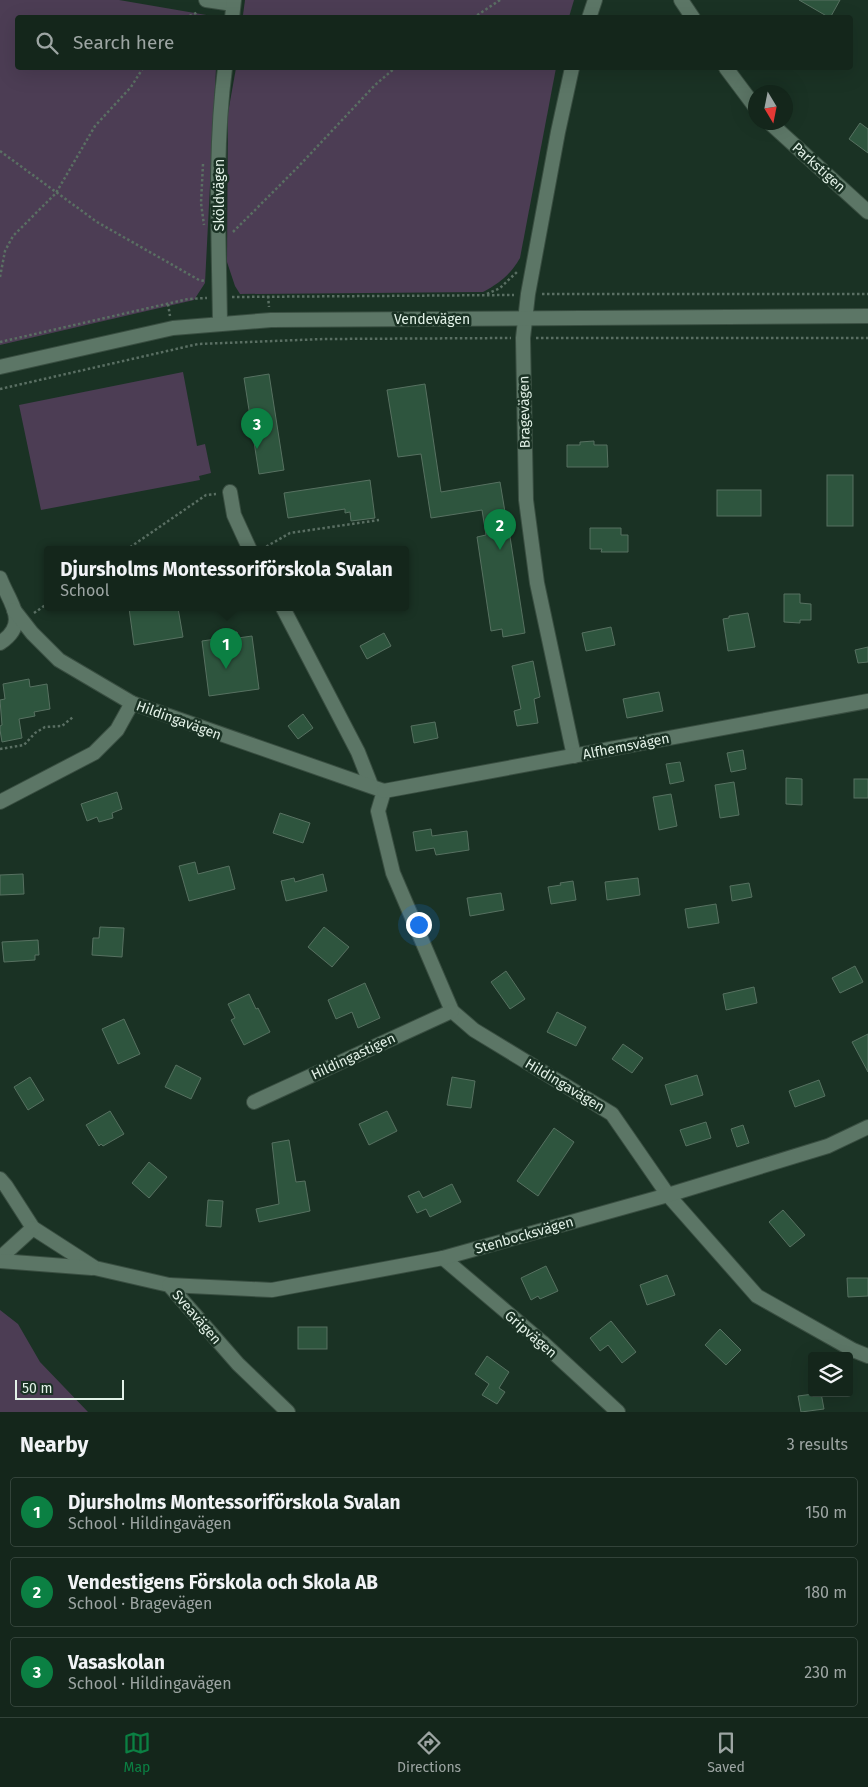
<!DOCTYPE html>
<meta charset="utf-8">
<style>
:root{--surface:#14261b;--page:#1d2e24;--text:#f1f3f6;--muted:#9da5a3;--line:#33433a;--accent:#0b8043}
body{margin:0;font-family:"Fira Sans",sans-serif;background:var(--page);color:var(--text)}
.controls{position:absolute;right:15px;bottom:15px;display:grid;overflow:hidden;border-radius:5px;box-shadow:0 5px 20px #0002}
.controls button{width:45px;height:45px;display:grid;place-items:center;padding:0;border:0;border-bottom:1px solid var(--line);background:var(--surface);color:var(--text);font:25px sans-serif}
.compass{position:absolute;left:748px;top:85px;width:45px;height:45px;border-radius:50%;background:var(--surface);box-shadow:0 5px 20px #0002;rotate:170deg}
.scale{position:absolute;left:15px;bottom:12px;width:109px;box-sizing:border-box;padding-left:5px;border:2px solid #e2f1e7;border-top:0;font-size:14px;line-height:18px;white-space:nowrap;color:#e2f1e7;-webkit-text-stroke:4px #1a3224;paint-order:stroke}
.you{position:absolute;left:418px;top:924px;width:18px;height:18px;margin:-12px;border:4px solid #fff;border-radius:50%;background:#1a73e8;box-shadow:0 0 0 8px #1a73e833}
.badge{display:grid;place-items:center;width:32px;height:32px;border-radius:50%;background:var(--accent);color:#fff;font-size:16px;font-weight:700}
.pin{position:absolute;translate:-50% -41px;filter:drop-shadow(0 1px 2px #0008)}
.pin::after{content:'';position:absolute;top:26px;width:18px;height:15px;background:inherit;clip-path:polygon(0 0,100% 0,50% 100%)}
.popup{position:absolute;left:44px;top:546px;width:365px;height:65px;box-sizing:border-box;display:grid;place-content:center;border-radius:5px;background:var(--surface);filter:drop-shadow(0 1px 4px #0005);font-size:16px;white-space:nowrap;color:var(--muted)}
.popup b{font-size:19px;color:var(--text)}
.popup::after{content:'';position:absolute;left:50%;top:100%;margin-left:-10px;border:10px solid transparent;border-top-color:var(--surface)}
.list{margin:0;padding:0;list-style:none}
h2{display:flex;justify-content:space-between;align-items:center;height:65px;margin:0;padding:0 20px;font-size:21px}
h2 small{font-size:16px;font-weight:400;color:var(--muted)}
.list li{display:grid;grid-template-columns:32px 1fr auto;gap:15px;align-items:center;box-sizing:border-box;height:70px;margin:0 10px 10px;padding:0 10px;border:1px solid var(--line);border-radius:5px}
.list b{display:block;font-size:19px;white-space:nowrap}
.list p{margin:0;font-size:16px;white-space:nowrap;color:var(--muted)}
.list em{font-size:16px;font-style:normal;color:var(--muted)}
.icon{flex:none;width:28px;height:28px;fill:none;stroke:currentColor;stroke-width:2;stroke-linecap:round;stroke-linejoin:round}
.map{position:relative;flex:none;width:868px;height:1412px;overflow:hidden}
.search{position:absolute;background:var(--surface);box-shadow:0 5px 20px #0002;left:15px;right:15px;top:15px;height:55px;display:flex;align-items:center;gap:12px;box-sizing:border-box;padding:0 18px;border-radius:5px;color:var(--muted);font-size:19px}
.sheet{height:305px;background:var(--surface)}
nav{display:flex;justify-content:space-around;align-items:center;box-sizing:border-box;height:70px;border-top:1px solid var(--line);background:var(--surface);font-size:14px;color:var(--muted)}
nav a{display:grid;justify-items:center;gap:2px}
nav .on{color:var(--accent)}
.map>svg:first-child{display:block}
.green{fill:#4c3d54}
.building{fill:#2e553e;stroke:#577161}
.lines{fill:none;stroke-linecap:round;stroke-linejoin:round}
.minor-casing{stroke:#394e41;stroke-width:16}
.tertiary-casing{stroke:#394e41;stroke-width:16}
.path{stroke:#5a6f63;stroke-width:2.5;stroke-dasharray:2.5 2.5;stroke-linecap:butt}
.minor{stroke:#5c7666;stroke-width:14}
.tertiary{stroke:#5c7666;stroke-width:14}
.labels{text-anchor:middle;stroke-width:5;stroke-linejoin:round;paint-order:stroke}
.street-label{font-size:14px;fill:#e2f1e7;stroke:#1a3224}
</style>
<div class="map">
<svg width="868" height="1412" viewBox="0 0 868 1412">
<rect width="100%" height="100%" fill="#1a3224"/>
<g class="green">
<polygon points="0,0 119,0 218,17 18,18 18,68 216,68 205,283 194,300 0,345"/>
<polygon points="245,0 574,0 569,17 244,18 243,15"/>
<path d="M 236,68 L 556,68 L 520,258 C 510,275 500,283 483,292 L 240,294 L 235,286 L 227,262 L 228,113 Z"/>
<polygon points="183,372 197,446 205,444 211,473 199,476 200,480 41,510 19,405"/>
<polygon points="0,1310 18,1324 40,1362 88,1412 0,1412"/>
</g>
<g class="building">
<polygon points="799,0 840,0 830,18"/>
<polygon points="860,123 868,129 868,153 849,139"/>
<polygon points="269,374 284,470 259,474 244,378"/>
<polygon points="425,384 441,492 500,482 507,524 508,524 525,633 503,637 502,629 491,631 477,537 486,535 482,510 431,518 421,454 398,457 387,390"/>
<polygon points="594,441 594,445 607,445 608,467 567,467 567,445 580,445 580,442"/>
<rect x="827" y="475" width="26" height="51"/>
<polygon points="370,480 375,518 351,521 350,512 345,513 345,509 288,518 284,493"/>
<rect x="717" y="490" width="44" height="26"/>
<polygon points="590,528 621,528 621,535 628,535 628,552 601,552 602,549 590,549"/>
<polygon points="784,594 800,594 800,603 811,604 811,620 800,620 800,623 784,622"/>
<polygon points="129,608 178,608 183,637 134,645"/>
<polygon points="748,613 755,647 728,651 723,619 729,618 729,616"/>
<polygon points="611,627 615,645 586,651 582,633"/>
<polygon points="237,632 238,638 252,636 259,689 209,696 202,641 216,639 215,635"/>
<polygon points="384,633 391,646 367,659 360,646"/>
<polygon points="868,647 868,662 858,663 855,650"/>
<polygon points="533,661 540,697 534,699 538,723 517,726 514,711 521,709 512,666"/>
<polygon points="29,679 30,687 47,684 50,709 34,712 35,716 19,719 22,738 2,742 0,730 0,726 2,725 0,700 5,699 3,684"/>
<polygon points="659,692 663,711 627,718 623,699"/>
<polygon points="303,714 313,728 298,739 288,726"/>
<polygon points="435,722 438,738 414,743 411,726"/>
<polygon points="743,750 746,769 731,772 727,753"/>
<polygon points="680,762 684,781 670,784 666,764"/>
<polygon points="786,778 802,779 802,805 786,804"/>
<rect x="854" y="779" width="14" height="19"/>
<polygon points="734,782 739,815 720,818 715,785"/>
<polygon points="117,792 122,809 112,813 113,818 99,822 97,817 87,821 81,804"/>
<polygon points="671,794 677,826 659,830 653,797"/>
<polygon points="280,813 310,823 303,843 273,833"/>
<polygon points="431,829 432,836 467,831 469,850 436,855 434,848 416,851 413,832"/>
<polygon points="195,862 198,874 229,866 235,889 189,901 179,866"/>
<polygon points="23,874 24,894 0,895 0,875"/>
<polygon points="323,874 327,891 286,901 281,881 294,878 295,882"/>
<polygon points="638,878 640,895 607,900 605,882"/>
<polygon points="573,881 576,900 551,904 548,887 561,885 560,883"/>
<polygon points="749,883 752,897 732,901 730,886"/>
<polygon points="501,893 504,910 470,916 467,898"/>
<polygon points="716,904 719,923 688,928 685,909"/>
<polygon points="100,927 124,928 122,957 92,955 93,938 99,938"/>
<polygon points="324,927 349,947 332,967 308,947"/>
<polygon points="38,940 39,955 35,955 35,960 4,962 2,942"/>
<polygon points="855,966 863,982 840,993 832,978"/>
<polygon points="506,971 525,999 510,1009 491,982"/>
<polygon points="365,983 380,1018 358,1028 352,1012 336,1019 328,1000"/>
<polygon points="754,987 757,1003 726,1010 723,994"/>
<polygon points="249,994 256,1009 258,1008 270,1032 244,1045 231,1020 235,1018 228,1004"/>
<polygon points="557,1012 586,1027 576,1046 547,1032"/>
<polygon points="124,1019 140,1054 118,1064 102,1029"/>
<polygon points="868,1034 868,1072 852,1042"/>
<polygon points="623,1044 643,1058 632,1073 612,1059"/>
<polygon points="176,1065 201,1078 191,1099 165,1087"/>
<polygon points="697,1075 703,1095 671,1105 665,1085"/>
<polygon points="30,1077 44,1100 28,1110 14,1087"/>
<polygon points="452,1077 475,1081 471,1108 447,1105"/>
<polygon points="819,1080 825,1096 795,1107 789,1091"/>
<polygon points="110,1111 124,1134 103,1146 101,1144 99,1146 86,1125"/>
<polygon points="387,1111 397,1131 369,1145 359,1124"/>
<polygon points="706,1122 711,1138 686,1146 680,1130"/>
<polygon points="743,1125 749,1143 737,1147 731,1129"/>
<polygon points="554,1128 574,1142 538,1196 517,1181"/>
<polygon points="289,1140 296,1182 305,1181 310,1211 259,1222 256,1209 279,1204 272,1143"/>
<polygon points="149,1162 167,1177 149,1198 132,1183"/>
<polygon points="452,1184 461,1202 430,1217 426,1209 417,1213 408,1196 419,1191 423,1198"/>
<polygon points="208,1200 223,1201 221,1227 206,1226"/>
<polygon points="783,1210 805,1235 790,1247 769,1222"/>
<polygon points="546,1266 558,1291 540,1299 538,1296 531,1300 521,1278"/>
<polygon points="667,1275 675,1295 647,1305 640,1285"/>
<polygon points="847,1278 868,1278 868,1296 848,1297"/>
<polygon points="611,1321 636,1352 622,1363 608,1345 600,1351 590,1338"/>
<rect x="298" y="1327" width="29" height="22"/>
<polygon points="720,1329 741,1350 726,1365 705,1345"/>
<polygon points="487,1356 509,1372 499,1388 505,1392 497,1404 482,1395 489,1384 475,1374"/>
<polygon points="821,1393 824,1409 801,1412 798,1396"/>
</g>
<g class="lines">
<g class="minor-casing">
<g id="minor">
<polyline points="206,0 233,4"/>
<polyline points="681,0 693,18"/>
<polyline points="232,18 234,0"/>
<polyline points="589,18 595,0"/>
<polyline points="572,68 558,132 528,294 523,338 526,500 537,583 574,756"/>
<polyline points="726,68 756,108"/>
<polyline points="769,122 868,212"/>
<path d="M 220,324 C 219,239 214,152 225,68"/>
<polyline points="230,492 234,515 250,550"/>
<path d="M 0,578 C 10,604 30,623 0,643"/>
<polyline points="283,608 358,752 371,785"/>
<polyline points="14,610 32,633 59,660 132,703 384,791 378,811 393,873 452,1011 474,1030 612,1114 668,1195 757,1296 853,1350 868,1356"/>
<polyline points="384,791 868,701"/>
<polyline points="0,802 94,753 117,730 132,703"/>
<polyline points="254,1102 452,1011"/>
<polyline points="0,1179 6,1186 33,1228 95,1268 169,1285 238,1364 288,1412"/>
<polyline points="0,1258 33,1228"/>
<polyline points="443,1258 542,1342 618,1412"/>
<polyline points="0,1261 92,1268"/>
<polyline points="169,1285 272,1290 443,1258 668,1195 828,1146 868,1127"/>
</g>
</g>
<g class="tertiary-casing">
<polyline id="tertiary" points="0,367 173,328 271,320 868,316"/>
</g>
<g class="path">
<polyline points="185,18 198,12"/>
<polyline points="473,18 500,0"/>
<polyline points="0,151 97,222 199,280 205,281"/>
<polyline points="203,164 201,203 204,225"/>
<polyline points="233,232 298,167 375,85 395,68"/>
<polyline points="0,277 5,251 13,236 56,193 95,126 131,87 143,68"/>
<polyline points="487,294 500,288 518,271"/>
<polyline points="542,294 868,294"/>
<polyline points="268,296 269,307"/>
<polyline points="232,297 514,295"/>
<polyline points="168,304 170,316"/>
<polyline points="536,338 868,338"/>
<polyline points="0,342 188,299 207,298"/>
<polyline points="0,389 198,344 324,339 511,338"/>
<polyline points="262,549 290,533 379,520"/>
<polyline points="126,550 206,495 216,494"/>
<polyline points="34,613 47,604"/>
<polyline points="0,749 24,745 35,733 45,727 62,726 73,717"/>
</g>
<use href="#minor" class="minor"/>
<use href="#tertiary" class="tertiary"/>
</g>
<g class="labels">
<g class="street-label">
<text transform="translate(819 167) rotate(42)" y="5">Parkstigen</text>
<text transform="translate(219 195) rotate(-90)" y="5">Sköldvägen</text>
<text x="432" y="324">Vendevägen</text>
<text transform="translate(524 412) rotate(-91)" y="5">Bragevägen</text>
<text transform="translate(179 720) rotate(20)" y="5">Hildingavägen</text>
<text transform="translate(626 746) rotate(-11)" y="5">Alfhemsvägen</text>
<text transform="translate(353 1056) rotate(-25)" y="5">Hildingastigen</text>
<text transform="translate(565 1085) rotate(31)" y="5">Hildingavägen</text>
<text transform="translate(524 1235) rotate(-16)" y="5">Stenbocksvägen</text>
<text transform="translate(197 1317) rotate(49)" y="5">Sveavägen</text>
<text transform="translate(531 1334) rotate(41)" y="5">Gripvägen</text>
</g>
</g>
</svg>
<div class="controls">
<button><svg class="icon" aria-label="layers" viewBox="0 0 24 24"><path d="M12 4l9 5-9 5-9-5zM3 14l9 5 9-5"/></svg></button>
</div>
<svg class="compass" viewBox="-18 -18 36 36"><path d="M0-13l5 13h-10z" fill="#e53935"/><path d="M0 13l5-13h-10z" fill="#9da5a3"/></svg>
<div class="scale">50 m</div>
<div class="you"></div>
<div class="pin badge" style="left:226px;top:669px">1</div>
<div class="popup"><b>Djursholms Montessoriförskola Svalan</b>School</div>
<div class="pin badge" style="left:500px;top:550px">2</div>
<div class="pin badge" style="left:257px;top:449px">3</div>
<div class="search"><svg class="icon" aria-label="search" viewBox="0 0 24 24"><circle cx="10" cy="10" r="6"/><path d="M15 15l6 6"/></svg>Search here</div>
</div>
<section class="sheet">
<h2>Nearby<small>3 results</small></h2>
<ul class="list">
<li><span class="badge">1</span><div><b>Djursholms Montessoriförskola Svalan</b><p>School · Hildingavägen</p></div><em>150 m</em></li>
<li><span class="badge">2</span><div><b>Vendestigens Förskola och Skola AB</b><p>School · Bragevägen</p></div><em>180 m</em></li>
<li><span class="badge">3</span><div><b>Vasaskolan</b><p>School · Hildingavägen</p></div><em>230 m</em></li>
</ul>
</section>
<nav>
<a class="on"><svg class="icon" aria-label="map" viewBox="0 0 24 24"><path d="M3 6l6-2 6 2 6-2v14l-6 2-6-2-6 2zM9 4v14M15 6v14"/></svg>Map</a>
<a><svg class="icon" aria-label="directions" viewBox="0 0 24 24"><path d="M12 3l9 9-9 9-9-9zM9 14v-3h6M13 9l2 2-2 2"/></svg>Directions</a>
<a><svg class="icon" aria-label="saved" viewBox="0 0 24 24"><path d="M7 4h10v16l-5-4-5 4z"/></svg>Saved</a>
</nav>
